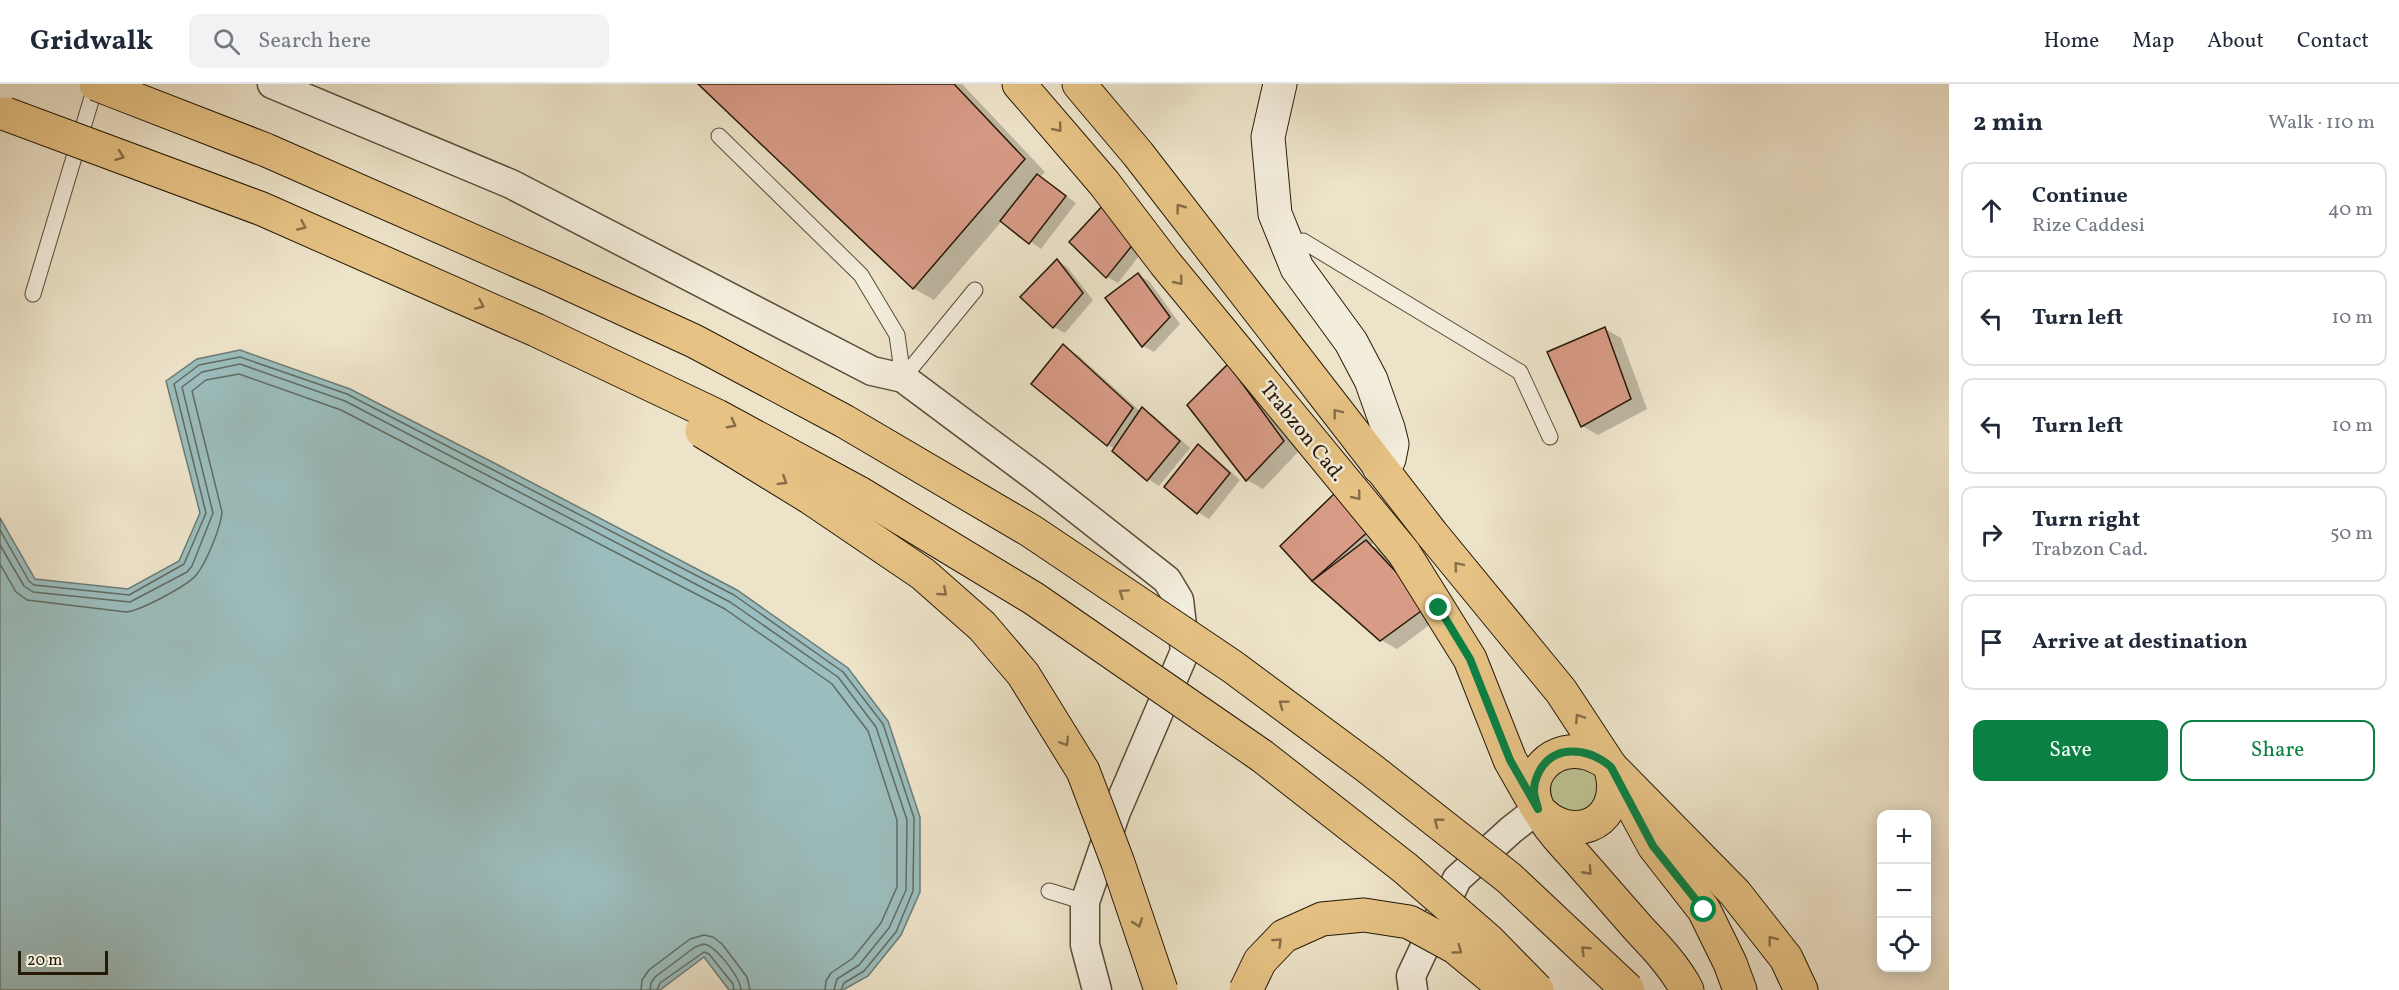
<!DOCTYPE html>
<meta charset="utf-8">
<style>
:root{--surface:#fff;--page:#f2f2f3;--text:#1f2937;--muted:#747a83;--line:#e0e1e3;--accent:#0b8043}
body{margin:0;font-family:Vollkorn,serif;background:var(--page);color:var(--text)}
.controls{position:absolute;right:18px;bottom:18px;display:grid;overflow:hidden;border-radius:12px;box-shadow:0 3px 15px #0003}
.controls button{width:54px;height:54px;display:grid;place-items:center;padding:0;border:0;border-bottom:2px solid var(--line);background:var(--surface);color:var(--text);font:30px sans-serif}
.scale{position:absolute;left:18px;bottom:15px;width:90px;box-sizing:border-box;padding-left:6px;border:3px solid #261908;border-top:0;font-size:16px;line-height:21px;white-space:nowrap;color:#261908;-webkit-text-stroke:4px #f3eddc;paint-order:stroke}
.stop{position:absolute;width:18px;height:18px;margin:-14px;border:4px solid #0b8043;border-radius:50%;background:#fff}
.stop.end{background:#0b8043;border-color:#fff;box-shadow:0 2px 6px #0008}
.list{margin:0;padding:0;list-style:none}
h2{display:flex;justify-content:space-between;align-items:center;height:78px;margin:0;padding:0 24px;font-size:26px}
h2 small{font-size:20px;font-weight:400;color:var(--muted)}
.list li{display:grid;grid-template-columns:39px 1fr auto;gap:18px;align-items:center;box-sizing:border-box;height:96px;margin:0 12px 12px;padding:0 12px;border:2px solid var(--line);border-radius:12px}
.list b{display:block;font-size:22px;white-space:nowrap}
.list p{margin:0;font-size:20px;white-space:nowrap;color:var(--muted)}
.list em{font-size:20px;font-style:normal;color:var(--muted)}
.actions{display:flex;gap:12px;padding:18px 24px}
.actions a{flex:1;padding:14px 0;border:2px solid var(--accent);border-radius:12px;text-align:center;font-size:21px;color:var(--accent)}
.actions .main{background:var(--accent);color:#fff}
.icon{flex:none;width:33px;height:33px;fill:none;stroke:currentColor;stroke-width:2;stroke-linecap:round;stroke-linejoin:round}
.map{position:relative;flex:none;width:1949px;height:906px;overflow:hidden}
header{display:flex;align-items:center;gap:36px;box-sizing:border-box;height:84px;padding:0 30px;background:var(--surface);border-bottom:2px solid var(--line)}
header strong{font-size:28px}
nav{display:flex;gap:33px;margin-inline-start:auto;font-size:21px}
.search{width:420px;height:54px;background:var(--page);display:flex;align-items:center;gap:15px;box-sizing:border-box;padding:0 21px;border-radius:12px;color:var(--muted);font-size:22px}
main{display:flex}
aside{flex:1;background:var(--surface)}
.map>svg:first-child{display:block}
.green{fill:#bec293;stroke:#726e4e;stroke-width:1.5}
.water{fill:#9bbdbd;stroke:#6c7b75;stroke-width:1.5}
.shadow{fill:#0003}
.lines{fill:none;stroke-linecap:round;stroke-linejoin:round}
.shore{stroke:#606b62;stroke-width:1.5}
.building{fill:#d89b86;stroke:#261908;stroke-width:1.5}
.lane-casing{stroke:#584c38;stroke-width:17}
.street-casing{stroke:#584c38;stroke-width:31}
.secondary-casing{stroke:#261908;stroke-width:35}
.primary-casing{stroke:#261908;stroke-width:35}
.highway-casing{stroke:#261908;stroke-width:35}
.lane{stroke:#f3eddc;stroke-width:15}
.street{stroke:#f3eddc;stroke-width:28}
.secondary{stroke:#f3eddc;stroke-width:33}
.primary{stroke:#e6c284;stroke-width:33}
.highway{stroke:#e6c284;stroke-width:33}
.highway-bridge-casing{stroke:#261908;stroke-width:35;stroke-linecap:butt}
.highway-bridge{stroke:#e6c284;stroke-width:33}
.oneway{stroke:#866e46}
.route{stroke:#0b8043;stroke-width:8}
.labels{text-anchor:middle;stroke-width:5;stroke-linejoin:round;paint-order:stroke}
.street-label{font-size:21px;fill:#261908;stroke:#f3eddc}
</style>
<header>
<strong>Gridwalk</strong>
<div class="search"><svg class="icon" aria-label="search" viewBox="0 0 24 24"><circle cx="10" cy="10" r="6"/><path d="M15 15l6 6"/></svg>Search here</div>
<nav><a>Home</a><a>Map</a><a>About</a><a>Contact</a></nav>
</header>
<main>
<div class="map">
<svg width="1949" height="906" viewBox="0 0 1949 906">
<rect width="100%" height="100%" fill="#ede3c9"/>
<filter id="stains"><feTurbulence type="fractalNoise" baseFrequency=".00333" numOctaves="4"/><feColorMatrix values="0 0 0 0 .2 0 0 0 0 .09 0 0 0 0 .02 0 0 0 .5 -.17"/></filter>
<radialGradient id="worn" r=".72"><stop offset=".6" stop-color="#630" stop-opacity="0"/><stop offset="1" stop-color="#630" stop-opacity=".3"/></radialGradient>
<polygon class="green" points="1563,680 1595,688 1600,704 1589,726 1572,730 1551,717 1550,692"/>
<polygon class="water" points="240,266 350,305 500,382 737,506 848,584 888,637 920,733 920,808 901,851 868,892 843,906 729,906 704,873 660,906 0,906 0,434 35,495 128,505 179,477 200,429 166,297 197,275"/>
<g class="shadow">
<polygon points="701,0 962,0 1045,88 1040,93 1076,119 1041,165 1002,137 934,216 913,204"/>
<polygon points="1072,158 1149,159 1118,199 1107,193"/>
<polygon points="1057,176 1067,183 1093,216 1065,249 1054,243 1022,213"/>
<polygon points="1138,191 1149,197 1180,240 1154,268 1143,262 1107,215"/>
<polygon points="1605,245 1621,254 1647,325 1598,351 1582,342"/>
<polygon points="1063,262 1079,272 1141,328 1142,325 1153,331 1190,364 1159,402 1148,395 1116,365 1108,361"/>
<polygon points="1228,282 1299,367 1263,405 1247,396 1189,321"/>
<polygon points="1198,362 1209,368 1240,396 1209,435 1198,428"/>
<polygon points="1335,411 1380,453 1371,461 1382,467 1443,531 1397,565 1381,556 1313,496"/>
</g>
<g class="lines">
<g class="shore">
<polyline points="0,446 29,497 34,501 129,511 184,480 206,429 174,300 199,281 240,273 347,310 734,511 843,588 883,640 914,734 913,807 896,848 864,887 844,899 841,906"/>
<polyline points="0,461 24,502 33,508 130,518 187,488 192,482 213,429 182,303 202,288 240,280 345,317 730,518 838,593 876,643 907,736 906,806 889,844 859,881 837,895 834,906"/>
<path d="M 0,480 L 16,508 L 27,516 L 126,528 C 140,527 189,501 197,490 C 206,479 221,443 222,428 L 192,307 L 206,296 L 239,290 L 341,326 L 725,525 L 832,600 L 868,647 L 897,736 L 897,803 L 881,839 L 853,874 L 831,889 L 826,897 L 825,906"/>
<polyline points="641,906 642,896 649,886 690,855 704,851 713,853 722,860 747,893 750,906"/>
<path d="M 650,906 L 651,899 L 655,893 L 695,863 L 704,860 C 716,862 740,893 741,906"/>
<polyline points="657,906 660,899 704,868 709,870 733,900 734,906"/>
</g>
</g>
<g class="building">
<polygon points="698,0 954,0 1025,75 913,205"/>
<polygon points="1037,90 1066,112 1029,160 1000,137"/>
<polygon points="1108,116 1139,153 1106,194 1069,158"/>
<polygon points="1057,175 1083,209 1053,244 1020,213"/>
<polygon points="1138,189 1170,233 1142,263 1105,214"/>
<polygon points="1605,243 1631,315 1581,343 1547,268"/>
<polygon points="1063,260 1133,324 1107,362 1031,300"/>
<polygon points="1228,280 1284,357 1246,397 1187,321"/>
<polygon points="1142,323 1180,357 1147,397 1112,367"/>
<polygon points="1198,360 1230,389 1197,430 1164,403"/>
<polygon points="1335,409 1370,446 1312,497 1280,462"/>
<polygon points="1366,456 1428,522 1380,557 1312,497"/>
</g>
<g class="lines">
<g class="lane-casing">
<g id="lane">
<polyline points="719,52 861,191 897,251 903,294"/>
<polyline points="1288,161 1303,157 1520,288 1550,353"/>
<polyline points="33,210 96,0"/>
<polyline points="903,294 975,206"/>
<polyline points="1049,807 1085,818"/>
</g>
</g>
<g class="street-casing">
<g id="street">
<polyline points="272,0 511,100 872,287 903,294 1041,397 1167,496 1179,516 1185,567 1116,728 1085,818 1085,861 1097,906"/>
<polyline points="1413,906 1411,892 1457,795 1511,746 1538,725"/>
</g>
</g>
<g class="secondary-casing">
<polyline id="secondary" points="1280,0 1268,53 1275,130 1297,184 1351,258 1371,296 1388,344 1392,360 1389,375 1379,383"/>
</g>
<g class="primary-casing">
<g id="primary">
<path d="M 1019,0 L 1104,99 L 1165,179 L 1404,469 L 1470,575 L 1510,676 L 1538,725 C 1568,760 1619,743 1613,695 C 1612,691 1612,685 1609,682 C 1605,676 1597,673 1590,670 C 1554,658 1520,691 1539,726 C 1548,743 1563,759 1576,773 C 1597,797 1618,821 1639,845 C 1657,864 1675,883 1687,906"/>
<polyline points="1079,0 1138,70 1432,450 1561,607 1611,683 1654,762 1704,826 1730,879 1740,906"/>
</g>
</g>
<g class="highway-casing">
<polyline id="highway" points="1611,683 1735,809 1786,874 1801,906"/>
</g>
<use href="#lane" class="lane"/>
<use href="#street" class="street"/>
<use href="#secondary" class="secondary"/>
<use href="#primary" class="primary"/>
<use href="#highway" class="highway"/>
<g class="highway-bridge-casing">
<g id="highway-bridge">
<polyline points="96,0 266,66 550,191 694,257 844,337 1031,447 1233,583 1369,684 1509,794 1628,906"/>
<polyline points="6,30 262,125 536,246 717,332 861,410 1033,514 1262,672 1405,784 1489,857 1537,906"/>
<polyline points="702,347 811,414 923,490 982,542 1023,590 1083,687 1118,779 1161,906"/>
<polyline points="1246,906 1260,877 1284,852 1322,835 1364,831 1409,838 1455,863 1507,906"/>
</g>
</g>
<use href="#highway-bridge" class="highway-bridge"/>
</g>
<defs><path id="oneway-chevron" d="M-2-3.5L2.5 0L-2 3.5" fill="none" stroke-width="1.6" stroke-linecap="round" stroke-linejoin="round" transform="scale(1.5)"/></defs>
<g class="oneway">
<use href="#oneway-chevron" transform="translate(1058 44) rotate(51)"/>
<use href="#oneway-chevron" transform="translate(120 72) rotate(20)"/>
<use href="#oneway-chevron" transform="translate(1180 124) rotate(-127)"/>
<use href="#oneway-chevron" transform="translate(302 142) rotate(24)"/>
<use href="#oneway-chevron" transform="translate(1179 197) rotate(51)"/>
<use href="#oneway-chevron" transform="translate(480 221) rotate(24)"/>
<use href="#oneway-chevron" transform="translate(1337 329) rotate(-128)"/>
<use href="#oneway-chevron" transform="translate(732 340) rotate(28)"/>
<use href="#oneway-chevron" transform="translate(783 397) rotate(32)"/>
<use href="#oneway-chevron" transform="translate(1357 412) rotate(51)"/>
<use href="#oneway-chevron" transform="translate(1458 482) rotate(-130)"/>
<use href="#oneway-chevron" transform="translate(943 508) rotate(41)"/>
<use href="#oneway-chevron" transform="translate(1123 509) rotate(-146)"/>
<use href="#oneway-chevron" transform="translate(1283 620) rotate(-143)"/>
<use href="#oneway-chevron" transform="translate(1579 634) rotate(-123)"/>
<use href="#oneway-chevron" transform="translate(1065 658) rotate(58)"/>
<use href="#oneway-chevron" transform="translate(1438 738) rotate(-142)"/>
<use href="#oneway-chevron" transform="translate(1588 787) rotate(48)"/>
<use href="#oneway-chevron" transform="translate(1138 839) rotate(71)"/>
<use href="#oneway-chevron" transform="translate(1772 856) rotate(-128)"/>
<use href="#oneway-chevron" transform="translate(1278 858) rotate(-44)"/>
<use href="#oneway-chevron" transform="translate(1458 866) rotate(36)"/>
<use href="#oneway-chevron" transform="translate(1585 866) rotate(-137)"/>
</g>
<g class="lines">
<path class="route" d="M 1439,524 L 1470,575 L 1510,676 L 1538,725 C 1537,719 1534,713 1534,707 C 1534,701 1536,694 1539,688 C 1554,659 1589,664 1611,683 L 1653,762 L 1704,826"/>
</g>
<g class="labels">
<g class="street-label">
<text transform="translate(1303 347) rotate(51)" y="7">Trabzon Cad.</text>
</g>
</g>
<rect width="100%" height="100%" filter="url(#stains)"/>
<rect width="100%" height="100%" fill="url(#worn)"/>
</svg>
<div class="controls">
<button>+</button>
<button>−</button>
<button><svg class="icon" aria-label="locate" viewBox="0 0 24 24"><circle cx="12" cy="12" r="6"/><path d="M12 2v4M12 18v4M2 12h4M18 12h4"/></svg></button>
</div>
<div class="scale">20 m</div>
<div class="stop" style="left:1704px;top:826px"></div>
<div class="stop end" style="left:1439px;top:524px"></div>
</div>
<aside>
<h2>2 min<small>Walk · 110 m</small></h2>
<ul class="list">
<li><svg class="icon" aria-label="ahead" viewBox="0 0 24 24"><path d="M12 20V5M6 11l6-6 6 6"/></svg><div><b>Continue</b><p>Rize Caddesi</p></div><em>40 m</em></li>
<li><svg class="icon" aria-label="left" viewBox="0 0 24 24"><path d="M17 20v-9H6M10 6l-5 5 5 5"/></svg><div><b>Turn left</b></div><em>10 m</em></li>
<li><svg class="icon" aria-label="left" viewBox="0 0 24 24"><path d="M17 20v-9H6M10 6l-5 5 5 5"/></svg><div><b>Turn left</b></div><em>10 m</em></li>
<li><svg class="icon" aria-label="right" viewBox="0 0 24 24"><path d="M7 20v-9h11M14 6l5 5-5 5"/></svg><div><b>Turn right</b><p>Trabzon Cad.</p></div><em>50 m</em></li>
<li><svg class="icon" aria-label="arrive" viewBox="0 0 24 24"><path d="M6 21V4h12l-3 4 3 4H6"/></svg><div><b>Arrive at destination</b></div></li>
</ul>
<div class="actions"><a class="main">Save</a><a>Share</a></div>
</aside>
</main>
